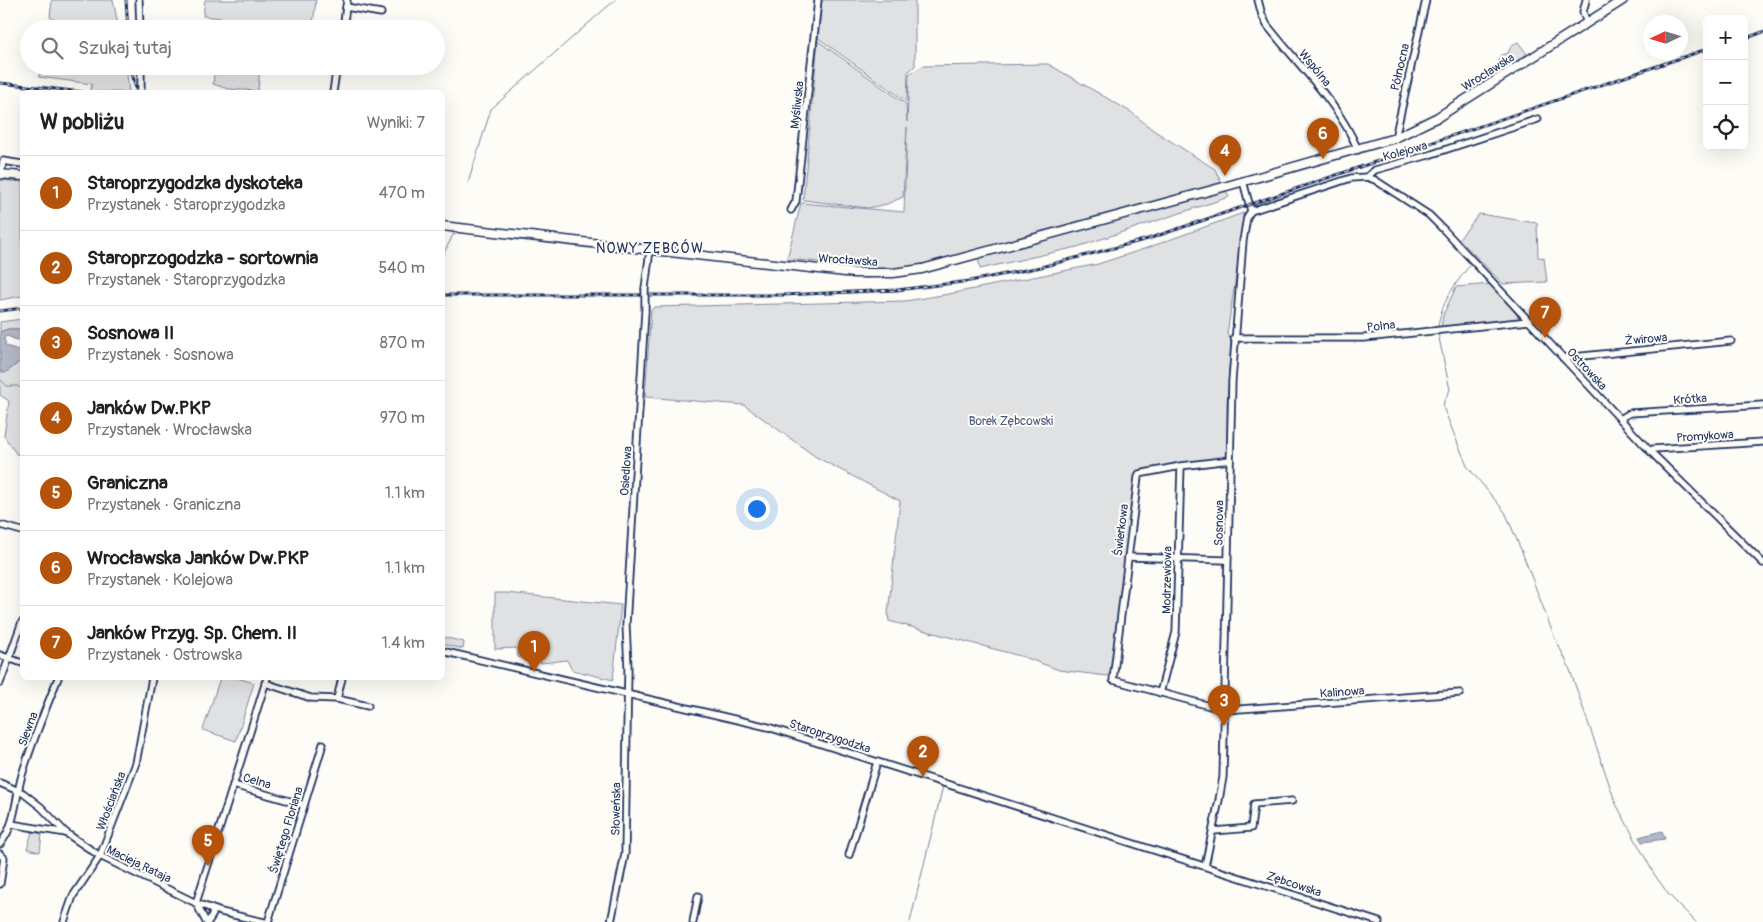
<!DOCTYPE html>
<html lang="pl">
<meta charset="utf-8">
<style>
:root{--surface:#fff;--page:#f6f6f6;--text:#202124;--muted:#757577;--line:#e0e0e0;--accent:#b45309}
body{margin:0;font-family:Pangolin,sans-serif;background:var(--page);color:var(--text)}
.controls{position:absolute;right:15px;top:15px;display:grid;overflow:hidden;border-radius:8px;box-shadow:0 5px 20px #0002}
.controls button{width:45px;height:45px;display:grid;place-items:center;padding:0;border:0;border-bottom:1px solid var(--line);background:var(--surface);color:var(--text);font:25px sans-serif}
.compass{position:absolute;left:1643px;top:15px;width:45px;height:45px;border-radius:50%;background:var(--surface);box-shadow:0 5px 20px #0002;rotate:266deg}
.you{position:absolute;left:756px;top:508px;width:18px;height:18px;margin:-12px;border:4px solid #fff;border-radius:50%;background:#1a73e8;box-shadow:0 0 0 8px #1a73e833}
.badge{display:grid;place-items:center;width:32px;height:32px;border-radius:50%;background:var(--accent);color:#fff;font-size:16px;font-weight:700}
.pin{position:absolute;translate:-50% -41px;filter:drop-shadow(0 1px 2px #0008)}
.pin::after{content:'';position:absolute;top:26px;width:18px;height:15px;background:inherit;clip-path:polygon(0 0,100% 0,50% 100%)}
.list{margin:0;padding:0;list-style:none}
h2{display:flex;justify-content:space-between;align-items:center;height:65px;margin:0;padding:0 20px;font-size:21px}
h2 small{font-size:16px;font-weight:400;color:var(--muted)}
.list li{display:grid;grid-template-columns:32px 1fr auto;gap:15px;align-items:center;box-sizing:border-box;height:75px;padding:0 20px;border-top:1px solid var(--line)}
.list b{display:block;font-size:19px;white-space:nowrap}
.list p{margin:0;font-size:16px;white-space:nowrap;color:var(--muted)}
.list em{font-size:16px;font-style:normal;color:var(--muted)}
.icon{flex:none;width:28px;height:28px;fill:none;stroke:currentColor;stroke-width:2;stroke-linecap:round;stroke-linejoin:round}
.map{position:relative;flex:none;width:1763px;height:922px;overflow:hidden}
.search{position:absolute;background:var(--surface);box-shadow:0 5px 20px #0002;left:20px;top:20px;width:425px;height:55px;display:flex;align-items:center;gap:12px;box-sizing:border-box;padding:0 18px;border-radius:28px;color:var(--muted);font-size:19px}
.panel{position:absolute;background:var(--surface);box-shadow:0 5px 20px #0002;left:20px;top:90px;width:425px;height:590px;border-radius:8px}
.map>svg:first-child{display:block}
.green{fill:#e0e1e3;stroke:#7e88a0}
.water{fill:#b3b8c5;stroke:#76819c}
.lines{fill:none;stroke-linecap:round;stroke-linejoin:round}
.stream{stroke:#76819c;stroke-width:1}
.minor-casing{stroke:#1b2f5e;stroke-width:9}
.major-casing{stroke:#1b2f5e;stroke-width:11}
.minor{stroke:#fdfcf7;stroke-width:5.5}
.major{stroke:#fdfcf7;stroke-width:8}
.rail-casing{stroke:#1b2f5e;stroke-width:3}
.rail{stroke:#fdfcf7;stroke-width:1;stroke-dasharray:4;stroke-linecap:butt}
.minor-bridge-casing{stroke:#1b2f5e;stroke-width:9;stroke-linecap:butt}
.minor-bridge{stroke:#fdfcf7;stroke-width:5.5}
.labels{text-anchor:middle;stroke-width:4;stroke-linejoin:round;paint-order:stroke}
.street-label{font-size:12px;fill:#1b2f5e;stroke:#fdfcf7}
.park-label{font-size:12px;fill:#4c5c7f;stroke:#fdfcf7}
.neighbourhood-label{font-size:14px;letter-spacing:1px;fill:#1b2f5e;stroke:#fdfcf7}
</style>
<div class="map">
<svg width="1763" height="922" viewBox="0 0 1763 922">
<rect width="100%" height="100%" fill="#fdfcf7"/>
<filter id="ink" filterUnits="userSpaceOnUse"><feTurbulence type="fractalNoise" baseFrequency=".02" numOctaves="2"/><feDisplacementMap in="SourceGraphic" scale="10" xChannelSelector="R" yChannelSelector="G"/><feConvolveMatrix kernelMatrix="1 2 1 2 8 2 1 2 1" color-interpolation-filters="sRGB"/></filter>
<g filter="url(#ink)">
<g class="green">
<polygon points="52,0 113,0 119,29 68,29 50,17"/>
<polygon points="205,0 316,0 313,24 299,22 297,29 219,29 221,18 203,16"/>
<polygon points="822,0 915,0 915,66 908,72 907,102 818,38"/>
<path d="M 818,41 L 906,104 L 907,122 L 909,74 L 923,66 L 1048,64 L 1131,112 L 1153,130 L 1215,169 L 1229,197 L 1077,247 L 980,269 L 977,249 C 940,260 902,272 863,271 L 863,266 L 787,259 L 801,203 L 904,212 L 907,127 L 903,197 L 887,204 L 868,208 L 803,200 Z"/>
<polygon points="1518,42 1527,54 1498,74 1496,72 1500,56 1503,54 1507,54 1512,45"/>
<polygon points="42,66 126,66 129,92 90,92 92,84 39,77"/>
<polygon points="215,66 260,66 258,91 228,89 213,84"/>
<polygon points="0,180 22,182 22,296 0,300"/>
<polygon points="1246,212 1227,334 1231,339 1227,404 1227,457 1137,473 1112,672 1107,676 1059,670 1024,657 889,621 888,614 900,501 816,457 744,405 645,397 651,310 655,307 905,301 949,294 1098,264 1147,248"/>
<polygon points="1479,214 1537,223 1538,257 1544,258 1547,282 1503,284 1459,239"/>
<polygon points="1491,284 1521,320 1441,328 1443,315 1456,287"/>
<polygon points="22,319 22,329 8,329 0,332 0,322"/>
<path d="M 22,360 C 22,379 27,441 17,455 L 4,436 L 9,401 L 0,395 L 0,371 L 5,373 Z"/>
<polygon points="495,593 507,593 621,605 613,680 572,670 567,660 542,663 518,657 517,648 495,649"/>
<polygon points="443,637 464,642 463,649 443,644"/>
<polygon points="220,678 237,678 254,683 236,741 203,730"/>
<polygon points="32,832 42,834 40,852 27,849"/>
</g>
<g class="water">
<polygon points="8,329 22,329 22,342 7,336 4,338 6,346 22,351 22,360 5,373 0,371 0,332"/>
<polygon points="1662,831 1665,839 1642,842 1639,837"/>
</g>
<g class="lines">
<g class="stream">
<polyline points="468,183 491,109 615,0"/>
<polyline points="442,230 452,231 454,235 460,232 494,236"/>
<polyline points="442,257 453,235"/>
<polyline points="728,262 737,263"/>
<polyline points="763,267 772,268"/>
<polyline points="776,268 781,269"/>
<polyline points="786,269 795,270"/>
<polyline points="815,272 819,273"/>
<polyline points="823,273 866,278 912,275 993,254"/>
<path d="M 1438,328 C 1440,304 1455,284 1470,265"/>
<polyline points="1438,333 1450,390 1444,401 1443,407 1467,466 1505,512 1522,552 1554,636 1569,667 1616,804 1654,874 1669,895 1696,922"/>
<polyline points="0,379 7,386 17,386 22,389"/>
<polyline points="910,922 943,786"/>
</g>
<g class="minor-casing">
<g id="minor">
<polyline points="139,0 140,29"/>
<path d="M 1258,0 L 1262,15 L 1267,25 C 1298,65 1338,102 1358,150"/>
<polyline points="1586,0 1583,12 1587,23"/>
<polyline points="346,7 381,13"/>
<polyline points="343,29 347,0"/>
<polyline points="141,66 141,92"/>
<polyline points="333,92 337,66"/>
<polyline points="1395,138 1426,0"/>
<polyline points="1,174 3,161 22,164"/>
<polyline points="1367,177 1375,170 1429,155 1538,119"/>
<polyline points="791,210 796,201 818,0"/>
<polyline points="1251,211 1351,178 1367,177 1375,180 1429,215 1444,230 1650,451 1763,563"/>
<polyline points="645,288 650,250"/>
<polyline points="1234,338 1364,338 1529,321"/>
<polyline points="1563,358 1731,341"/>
<polyline points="1620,419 1630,413 1763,405"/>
<polyline points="1650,451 1653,449 1763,442"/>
<polyline points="1230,460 1181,466 1139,474 1138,477 1113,680 1225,710 1460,693"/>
<polyline points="0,525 22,531"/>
<polyline points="1128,557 1225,560"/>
<polyline points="442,651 768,727 1379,922"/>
<polyline points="0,655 22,663"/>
<polyline points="0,683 22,622"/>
<polyline points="265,683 311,698 337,699 342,678"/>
<polyline points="1160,693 1176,632 1181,466"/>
<polyline points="337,699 368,706"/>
<polyline points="0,783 23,793 41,807 66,833 100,856 196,903 221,912 264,922"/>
<polyline points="233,785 304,805"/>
<polyline points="11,824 66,833"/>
<polyline points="1213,831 1251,828 1254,804 1292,801"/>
<path d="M 0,844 C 16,825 15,799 22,775 C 32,742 45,710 58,678"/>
<polyline points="0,854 4,858 0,884"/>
<polyline points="849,855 877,762"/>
<polyline points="1205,866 1219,800 1223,777 1232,381 1243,241 1247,217 1251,211 1243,181"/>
<polyline points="196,903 267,678"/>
<polyline points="196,903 206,922"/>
<polyline points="64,922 73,896 100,856 136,763 152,678"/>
<polyline points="208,922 213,914 211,909"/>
<polyline points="268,922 323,744"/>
<polyline points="611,922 625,854 628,668 626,625 645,311"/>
<polyline points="693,922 698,896"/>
</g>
</g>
<g class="major-casing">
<g id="major">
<polyline points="0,174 22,176"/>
<polyline points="442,226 854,273 893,273 922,269 1227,186 1395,138 1438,117 1623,0"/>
</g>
</g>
<use href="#minor" class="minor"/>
<use href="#major" class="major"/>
<g class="rail-casing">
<g id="rail">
<polyline points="126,0 128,29"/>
<polyline points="1744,39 1763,32"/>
<polyline points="130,66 137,92"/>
<polyline points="0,83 83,92"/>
<polyline points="442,295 783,295 897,290 970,281 1041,267 1148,239 1707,49"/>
<polyline points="0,311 22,308"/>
</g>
</g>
<use href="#rail" class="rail"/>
<g class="minor-bridge-casing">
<polyline id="minor-bridge" points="645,288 645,311"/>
</g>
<use href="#minor-bridge" class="minor-bridge"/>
</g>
</g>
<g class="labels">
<g class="street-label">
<text transform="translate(1400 67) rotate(-77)" y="4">Północna</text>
<text transform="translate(1315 68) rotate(51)" y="4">Wspólna</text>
<text transform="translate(1488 72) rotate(-32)" y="4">Wrocławska</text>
<text transform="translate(797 105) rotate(-84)" y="4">Myśliwska</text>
<text transform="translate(1405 151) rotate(-16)" y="4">Kolejowa</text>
<text transform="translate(848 260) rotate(4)" y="4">Wrocławska</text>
<text transform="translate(1381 326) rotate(-6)" y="4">Polna</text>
<text transform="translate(1646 339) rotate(-5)" y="4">Żwirowa</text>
<text transform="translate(1587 369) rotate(47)" y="4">Ostrowska</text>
<text transform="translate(1690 399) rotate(-4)" y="4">Krótka</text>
<text transform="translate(1705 436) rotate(-4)" y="4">Promykowa</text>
<text transform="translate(626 471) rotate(-86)" y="4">Osiedlowa</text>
<text transform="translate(1219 523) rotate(-89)" y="4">Sosnowa</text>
<text transform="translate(1121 530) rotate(-83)" y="4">Świerkowa</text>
<text transform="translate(1167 580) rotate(-89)" y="4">Modrzewiowa</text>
<text transform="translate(1342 692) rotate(-4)" y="4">Kalinowa</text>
<text transform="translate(28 729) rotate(-70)" y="4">Siewna</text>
<text transform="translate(830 736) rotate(18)" y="4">Staroprzygodzka</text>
<text transform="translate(257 781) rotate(16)" y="4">Celna</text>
<text transform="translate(111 801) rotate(-69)" y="4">Włościańska</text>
<text transform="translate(616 809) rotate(-89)" y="4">Słoweńska</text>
<text transform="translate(286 830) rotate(-73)" y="4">Świętego Floriana</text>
<text transform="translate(139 864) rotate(26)" y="4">Macieja Rataja</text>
<text transform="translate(1294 884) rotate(18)" y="4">Zębcowska</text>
</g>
<g class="park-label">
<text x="1011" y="425">Borek Zębcowski</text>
</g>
<g class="neighbourhood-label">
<text x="650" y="253">NOWY ZĘBCÓW</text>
</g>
</g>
</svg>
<div class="controls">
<button>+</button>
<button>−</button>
<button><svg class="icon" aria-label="locate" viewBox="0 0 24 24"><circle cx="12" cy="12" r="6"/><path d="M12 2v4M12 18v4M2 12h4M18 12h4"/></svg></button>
</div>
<svg class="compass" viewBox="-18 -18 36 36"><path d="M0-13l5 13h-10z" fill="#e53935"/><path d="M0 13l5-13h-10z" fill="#757577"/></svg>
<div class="you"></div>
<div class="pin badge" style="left:534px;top:672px">1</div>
<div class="pin badge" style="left:923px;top:777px">2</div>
<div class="pin badge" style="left:1224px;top:726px">3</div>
<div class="pin badge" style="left:1225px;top:176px">4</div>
<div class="pin badge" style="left:208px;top:866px">5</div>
<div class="pin badge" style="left:1323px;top:159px">6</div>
<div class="pin badge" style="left:1545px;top:338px">7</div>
<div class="search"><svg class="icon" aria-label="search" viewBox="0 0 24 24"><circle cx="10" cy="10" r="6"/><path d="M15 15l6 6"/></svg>Szukaj tutaj</div>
<section class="panel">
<h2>W pobliżu<small>Wyniki: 7</small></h2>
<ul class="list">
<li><span class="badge">1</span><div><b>Staroprzygodzka dyskoteka</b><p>Przystanek · Staroprzygodzka</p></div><em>470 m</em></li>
<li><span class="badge">2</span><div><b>Staroprzogodzka - sortownia</b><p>Przystanek · Staroprzygodzka</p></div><em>540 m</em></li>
<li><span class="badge">3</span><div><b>Sosnowa II</b><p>Przystanek · Sosnowa</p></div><em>870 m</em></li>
<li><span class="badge">4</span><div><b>Janków Dw.PKP</b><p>Przystanek · Wrocławska</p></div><em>970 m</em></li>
<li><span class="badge">5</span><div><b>Graniczna</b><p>Przystanek · Graniczna</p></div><em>1.1 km</em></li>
<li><span class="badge">6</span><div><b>Wrocławska Janków Dw.PKP</b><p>Przystanek · Kolejowa</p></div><em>1.1 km</em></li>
<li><span class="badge">7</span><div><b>Janków Przyg. Sp. Chem. II</b><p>Przystanek · Ostrowska</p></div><em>1.4 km</em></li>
</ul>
</section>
</div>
